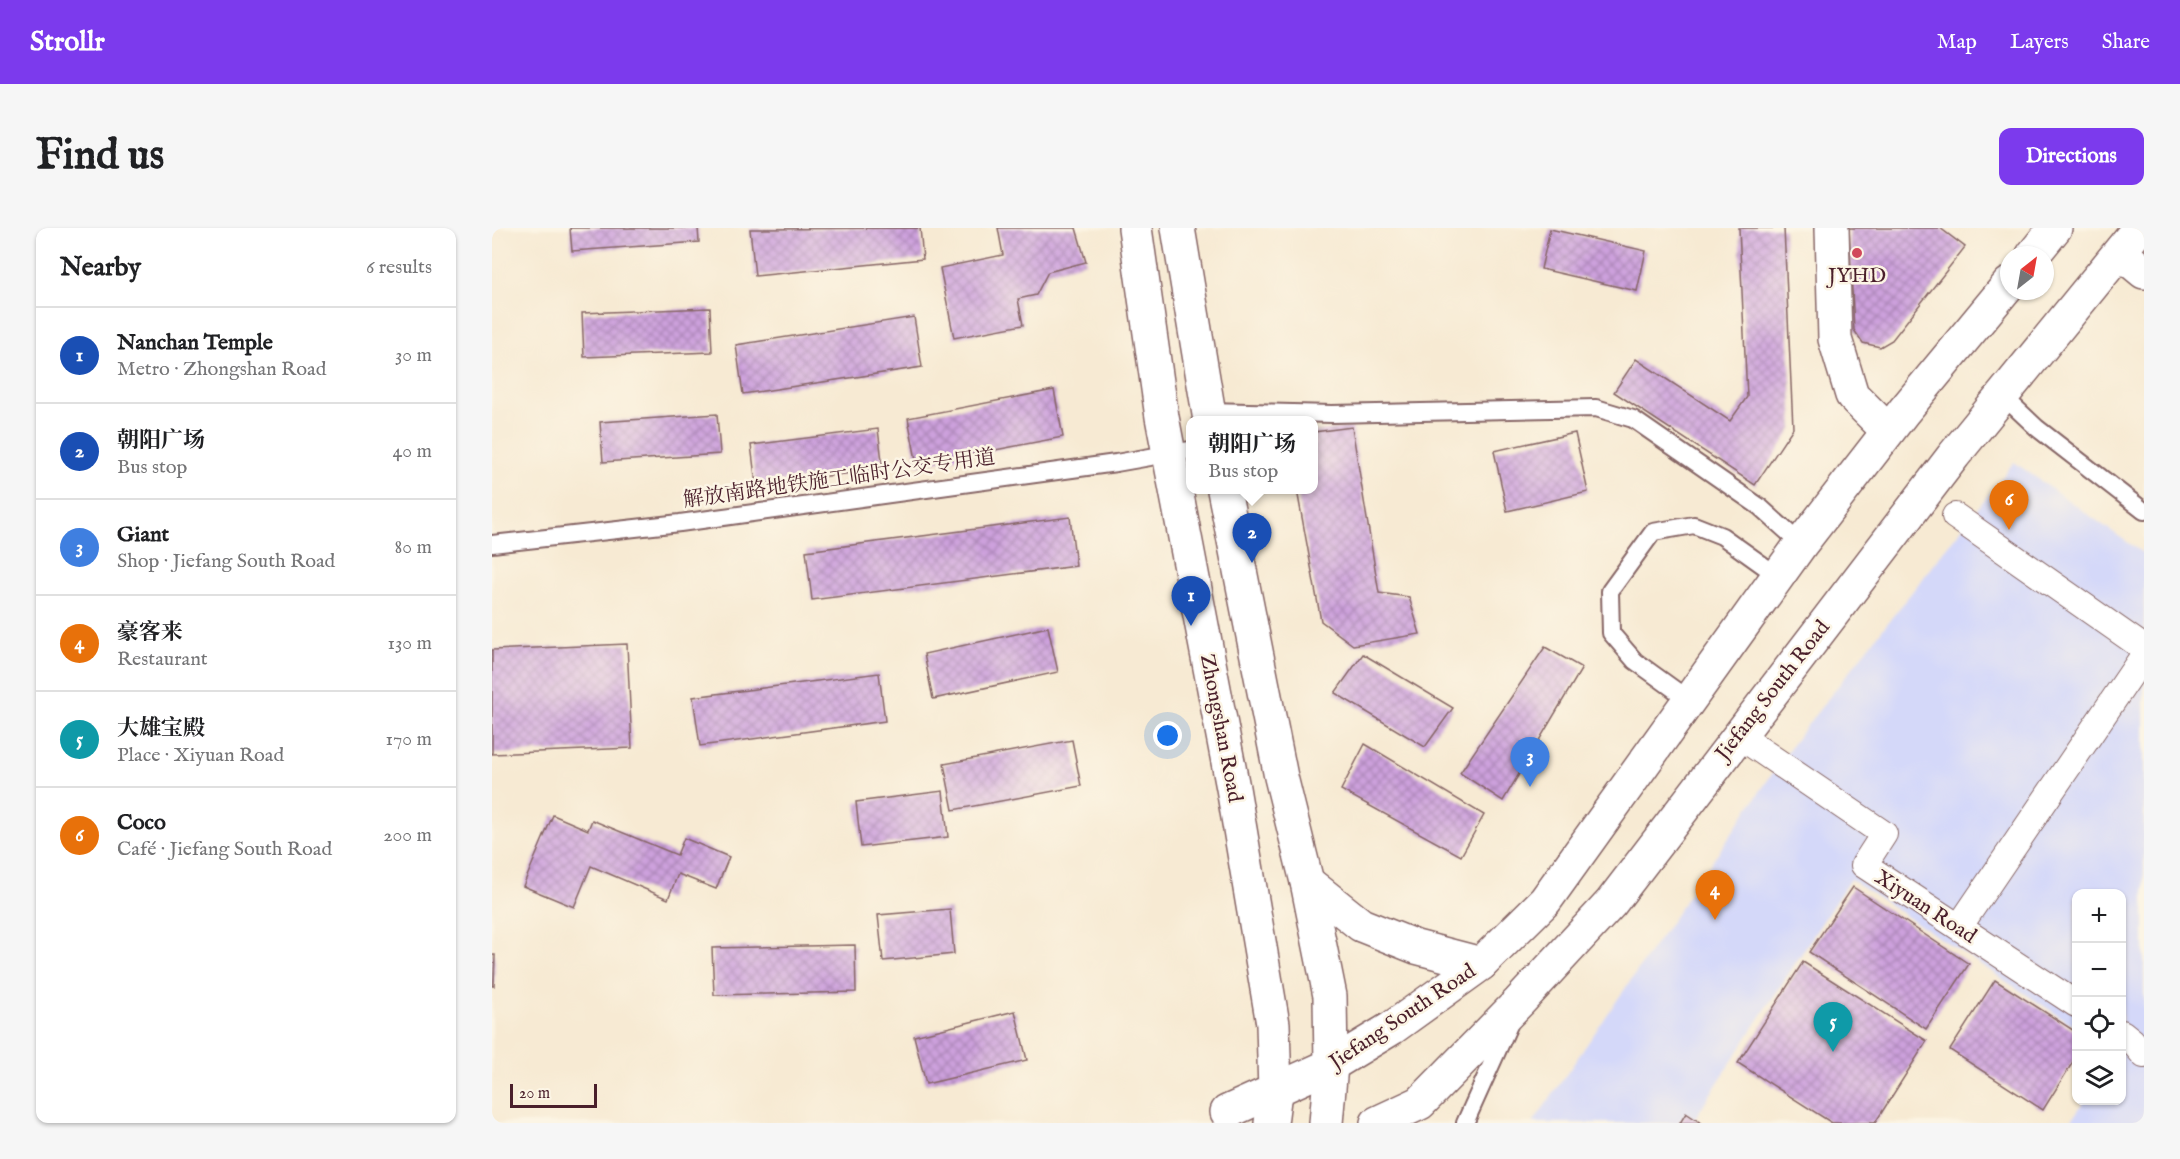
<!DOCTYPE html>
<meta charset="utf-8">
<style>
:root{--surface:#fff;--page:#f6f6f6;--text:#202124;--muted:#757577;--line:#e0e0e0;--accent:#7c3aed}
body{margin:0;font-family:"IM FELL English","Noto Serif SC",serif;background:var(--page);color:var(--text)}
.controls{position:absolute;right:18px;bottom:18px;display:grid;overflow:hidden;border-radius:12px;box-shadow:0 2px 4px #0004}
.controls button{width:54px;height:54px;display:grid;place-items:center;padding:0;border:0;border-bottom:2px solid var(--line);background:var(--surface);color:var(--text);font:30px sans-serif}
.compass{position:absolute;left:1508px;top:18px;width:54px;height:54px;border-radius:50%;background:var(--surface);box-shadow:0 2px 4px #0004;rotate:31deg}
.scale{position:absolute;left:18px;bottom:15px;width:87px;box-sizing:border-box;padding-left:6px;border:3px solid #4a1f2b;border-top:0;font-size:16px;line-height:21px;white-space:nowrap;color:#4a1f2b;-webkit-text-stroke:4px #fcf5e5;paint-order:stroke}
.you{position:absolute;left:676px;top:508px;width:21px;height:21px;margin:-15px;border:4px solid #fff;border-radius:50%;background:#1a73e8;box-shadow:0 0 0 9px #1a73e833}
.badge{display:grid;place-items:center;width:39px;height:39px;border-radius:50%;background:var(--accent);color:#fff;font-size:20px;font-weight:700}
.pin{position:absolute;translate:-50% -50px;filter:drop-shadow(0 2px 3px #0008)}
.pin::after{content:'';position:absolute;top:32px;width:21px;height:18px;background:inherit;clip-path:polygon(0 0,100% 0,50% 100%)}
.popup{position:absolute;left:694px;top:188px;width:132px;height:78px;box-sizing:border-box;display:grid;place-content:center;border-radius:12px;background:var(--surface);filter:drop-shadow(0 2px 4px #0005);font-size:20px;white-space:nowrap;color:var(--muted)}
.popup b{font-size:22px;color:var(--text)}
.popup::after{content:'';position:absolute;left:50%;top:100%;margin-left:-12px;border:12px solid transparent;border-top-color:var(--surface)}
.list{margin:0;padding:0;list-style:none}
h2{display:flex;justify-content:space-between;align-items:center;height:78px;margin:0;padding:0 24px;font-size:26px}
h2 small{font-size:20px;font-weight:400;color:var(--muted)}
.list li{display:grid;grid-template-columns:39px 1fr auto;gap:18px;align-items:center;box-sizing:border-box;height:96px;padding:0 24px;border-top:2px solid var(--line)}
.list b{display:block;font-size:22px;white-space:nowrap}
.list p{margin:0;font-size:20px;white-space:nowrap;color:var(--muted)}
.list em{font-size:20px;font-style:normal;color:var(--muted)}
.icon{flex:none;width:33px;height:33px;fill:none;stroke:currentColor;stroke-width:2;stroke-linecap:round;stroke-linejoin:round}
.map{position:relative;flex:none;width:1652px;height:895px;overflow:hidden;border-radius:12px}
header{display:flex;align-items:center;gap:36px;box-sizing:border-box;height:84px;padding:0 30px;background:var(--accent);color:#fff}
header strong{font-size:28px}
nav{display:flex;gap:33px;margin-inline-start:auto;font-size:21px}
.intro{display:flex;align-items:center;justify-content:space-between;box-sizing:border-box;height:144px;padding:0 36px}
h1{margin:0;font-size:42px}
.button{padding:15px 27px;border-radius:12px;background:var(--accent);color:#fff;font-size:21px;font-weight:700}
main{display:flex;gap:36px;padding:0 36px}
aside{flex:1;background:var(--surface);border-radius:12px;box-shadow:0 2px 4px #0004}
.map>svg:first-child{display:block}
.built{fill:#d4d8f9}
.building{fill:url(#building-cross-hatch)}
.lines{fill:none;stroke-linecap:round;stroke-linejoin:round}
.service-casing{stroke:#876666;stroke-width:20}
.pedestrian-casing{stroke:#876666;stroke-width:28}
.minor-casing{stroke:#876666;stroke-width:36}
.tertiary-casing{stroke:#876666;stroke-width:36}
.secondary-casing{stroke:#876666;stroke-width:36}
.service{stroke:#fff;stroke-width:16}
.pedestrian{stroke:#fff;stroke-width:26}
.minor{stroke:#fff;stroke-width:33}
.tertiary{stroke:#fff;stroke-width:33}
.secondary{stroke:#fff;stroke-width:33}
.poi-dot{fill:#d1495b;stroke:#fcf5e5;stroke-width:2}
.labels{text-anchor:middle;stroke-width:5;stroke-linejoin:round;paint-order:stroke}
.poi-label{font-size:21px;fill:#4a1f2b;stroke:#fcf5e5}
.street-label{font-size:21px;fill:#4a1f2b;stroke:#fcf5e5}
</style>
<header>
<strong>Strollr</strong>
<nav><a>Map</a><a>Layers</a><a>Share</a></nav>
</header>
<div class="intro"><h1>Find us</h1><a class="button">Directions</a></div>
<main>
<aside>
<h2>Nearby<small>6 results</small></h2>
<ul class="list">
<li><span class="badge" style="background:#1a4fb4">1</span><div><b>Nanchan Temple</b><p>Metro · Zhongshan Road</p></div><em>30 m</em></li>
<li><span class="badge" style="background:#1a4fb4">2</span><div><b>朝阳广场</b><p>Bus stop</p></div><em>40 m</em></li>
<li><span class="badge" style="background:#3f7fe0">3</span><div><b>Giant</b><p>Shop · Jiefang South Road</p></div><em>80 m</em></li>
<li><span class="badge" style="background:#e8710a">4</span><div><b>豪客来</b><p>Restaurant</p></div><em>130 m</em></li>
<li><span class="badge" style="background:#0f9aa8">5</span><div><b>大雄宝殿</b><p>Place · Xiyuan Road</p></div><em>170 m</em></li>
<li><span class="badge" style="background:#e8710a">6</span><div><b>Coco</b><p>Café · Jiefang South Road</p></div><em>200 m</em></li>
</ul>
</aside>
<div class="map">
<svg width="1652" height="895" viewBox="0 0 1652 895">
<defs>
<pattern id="building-cross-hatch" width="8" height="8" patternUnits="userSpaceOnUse" patternTransform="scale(1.5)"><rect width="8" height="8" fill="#cda1dd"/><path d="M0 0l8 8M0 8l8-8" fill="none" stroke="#a883b3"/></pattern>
</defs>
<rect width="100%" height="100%" fill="#fcf5e5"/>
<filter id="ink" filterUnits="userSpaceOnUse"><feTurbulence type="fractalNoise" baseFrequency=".0167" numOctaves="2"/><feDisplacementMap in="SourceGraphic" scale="12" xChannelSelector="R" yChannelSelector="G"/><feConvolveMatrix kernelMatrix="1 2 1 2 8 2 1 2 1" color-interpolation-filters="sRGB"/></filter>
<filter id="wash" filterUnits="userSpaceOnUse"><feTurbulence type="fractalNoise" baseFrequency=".008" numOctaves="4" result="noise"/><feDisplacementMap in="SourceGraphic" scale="24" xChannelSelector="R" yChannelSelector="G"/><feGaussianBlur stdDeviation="1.35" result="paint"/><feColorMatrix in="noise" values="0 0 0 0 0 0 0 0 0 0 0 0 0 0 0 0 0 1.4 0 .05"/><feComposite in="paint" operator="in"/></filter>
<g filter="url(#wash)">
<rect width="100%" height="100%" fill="#f7ead3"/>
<polygon class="built" points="1522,234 1652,326 1652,895 1578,895 1592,873 1630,872 1630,666 1584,666 1584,799 1358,651 1203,890 1194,884 1186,895 1041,895 1302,514"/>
<g id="blocks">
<g class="building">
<polygon points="78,0 206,0 207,14 80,23"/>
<polygon points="428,0 431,31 263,48 258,1"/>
<polygon points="506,0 584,0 594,34 556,44 544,67 526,71 531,97 462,110 448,40 511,27"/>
<polygon points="1247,0 1292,0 1301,200 1263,257 1122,164 1144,131 1238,193 1255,169"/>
<polygon points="1357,0 1448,0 1473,19 1400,112 1388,119 1371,115 1362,102"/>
<polygon points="1058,1 1154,23 1145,63 1049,41"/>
<polygon points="218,80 220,124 92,129 90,85"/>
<polygon points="422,89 430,139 251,166 244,117"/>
<polygon points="562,162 571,209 425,237 416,190"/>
<polygon points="225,186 228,226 111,234 108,194"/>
<polygon points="860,199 887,365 917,369 928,406 861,417 829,393 805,262 822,262 822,204"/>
<polygon points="386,201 391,241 264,257 259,217"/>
<polygon points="1083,205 1096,264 1015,283 1002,223"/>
<polygon points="578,289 584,338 320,372 314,323"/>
<polygon points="556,399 566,444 441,471 432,426"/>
<polygon points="135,416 140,520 0,526 0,422"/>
<polygon points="1053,419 1090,440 1011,573 968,545"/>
<polygon points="871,426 961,480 933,519 843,465"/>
<polygon points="387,445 393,493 208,518 201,469"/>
<polygon points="580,512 589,558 461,582 452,536"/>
<polygon points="873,516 992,587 969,628 849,562"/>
<polygon points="451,563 456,609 369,619 364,574"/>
<polygon points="61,587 96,602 100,592 185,627 192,610 237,629 224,661 186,646 176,671 99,638 82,679 31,658"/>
<polygon points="1361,659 1477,736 1434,801 1317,724"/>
<polygon points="458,681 462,726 391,733 386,687"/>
<polygon points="363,717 364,764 222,767 220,720"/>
<polygon points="0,727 3,727 2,758 0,758"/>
<polygon points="1311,734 1435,813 1383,895 1340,895 1246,835"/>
<polygon points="1503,752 1584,804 1584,829 1551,882 1458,822"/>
<polygon points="523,783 535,832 434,856 422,808"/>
<polygon points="1194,885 1209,895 1188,895"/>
</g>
</g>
</g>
<g filter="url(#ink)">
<use href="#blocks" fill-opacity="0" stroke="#876666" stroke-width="1.5"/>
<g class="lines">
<g class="service-casing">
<g id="service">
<polyline points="1511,168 1545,200 1652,283"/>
<polyline points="716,183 840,186 1104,180 1141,191 1268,279 1309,316"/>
<polyline points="0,316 188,295 624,235 698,222"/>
<polyline points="1197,472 1143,433 1119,405 1118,363 1161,304 1202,297 1230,308 1286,348"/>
<polyline points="973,895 1017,797"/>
</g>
</g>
<g class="pedestrian-casing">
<g id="pedestrian">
<polyline points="1463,288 1652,420"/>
<polyline points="1246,507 1392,606 1372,637 1584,776"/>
<polyline points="1467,699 1652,427"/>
<polyline points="1630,805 1640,813 1652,827"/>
</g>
</g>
<g class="minor-casing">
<polyline id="minor" points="1629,25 1652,44"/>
</g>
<g class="tertiary-casing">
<polyline id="tertiary" points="1340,0 1343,111 1360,167 1396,203"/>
</g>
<g class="secondary-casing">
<g id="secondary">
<polyline points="643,0 670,189 741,560 781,796 783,864 779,895"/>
<polyline points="686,0 718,192"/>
<polyline points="1541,27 1563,0"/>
<polyline points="732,262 789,549 815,654 838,768 839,837 834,895"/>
<polyline points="815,654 869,697 924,719 989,736"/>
<polyline points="735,884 839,837 900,800 989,736 1053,673 1309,316 1412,183 1517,56"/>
<polyline points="885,895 928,875 1027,774 1119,675 1462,227 1647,0"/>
</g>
</g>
<use href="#service" class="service"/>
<use href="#pedestrian" class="pedestrian"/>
<use href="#minor" class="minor"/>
<use href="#tertiary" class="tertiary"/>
<use href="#secondary" class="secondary"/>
</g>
</g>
<circle class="poi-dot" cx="1365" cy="25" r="6"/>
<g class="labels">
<g class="poi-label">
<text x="1365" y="54">JYHD</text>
</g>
<g class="street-label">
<text transform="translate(347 250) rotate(-8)" y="7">解放南路地铁施工临时公交专用道</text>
<text transform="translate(1280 462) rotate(-52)" y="7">Jiefang South Road</text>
<text transform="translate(730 500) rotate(79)" y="7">Zhongshan Road</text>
<text transform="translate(1434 678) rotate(33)" y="7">Xiyuan Road</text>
<text transform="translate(910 788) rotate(-34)" y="7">Jiefang South Road</text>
</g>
</g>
</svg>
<div class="controls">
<button>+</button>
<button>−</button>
<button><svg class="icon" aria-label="locate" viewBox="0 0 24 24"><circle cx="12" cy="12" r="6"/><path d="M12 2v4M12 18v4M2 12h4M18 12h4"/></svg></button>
<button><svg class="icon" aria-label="layers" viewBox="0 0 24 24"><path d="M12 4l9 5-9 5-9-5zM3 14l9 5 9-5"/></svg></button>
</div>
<svg class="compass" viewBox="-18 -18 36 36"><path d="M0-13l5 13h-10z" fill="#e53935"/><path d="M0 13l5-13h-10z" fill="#757577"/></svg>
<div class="scale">20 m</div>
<div class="you"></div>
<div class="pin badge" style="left:699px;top:398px;background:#1a4fb4">1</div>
<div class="pin badge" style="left:760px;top:335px;background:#1a4fb4">2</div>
<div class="popup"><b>朝阳广场</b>Bus stop</div>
<div class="pin badge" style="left:1038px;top:559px;background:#3f7fe0">3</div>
<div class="pin badge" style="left:1223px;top:692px;background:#e8710a">4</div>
<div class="pin badge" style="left:1341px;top:824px;background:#0f9aa8">5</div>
<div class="pin badge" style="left:1517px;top:302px;background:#e8710a">6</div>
</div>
</main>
